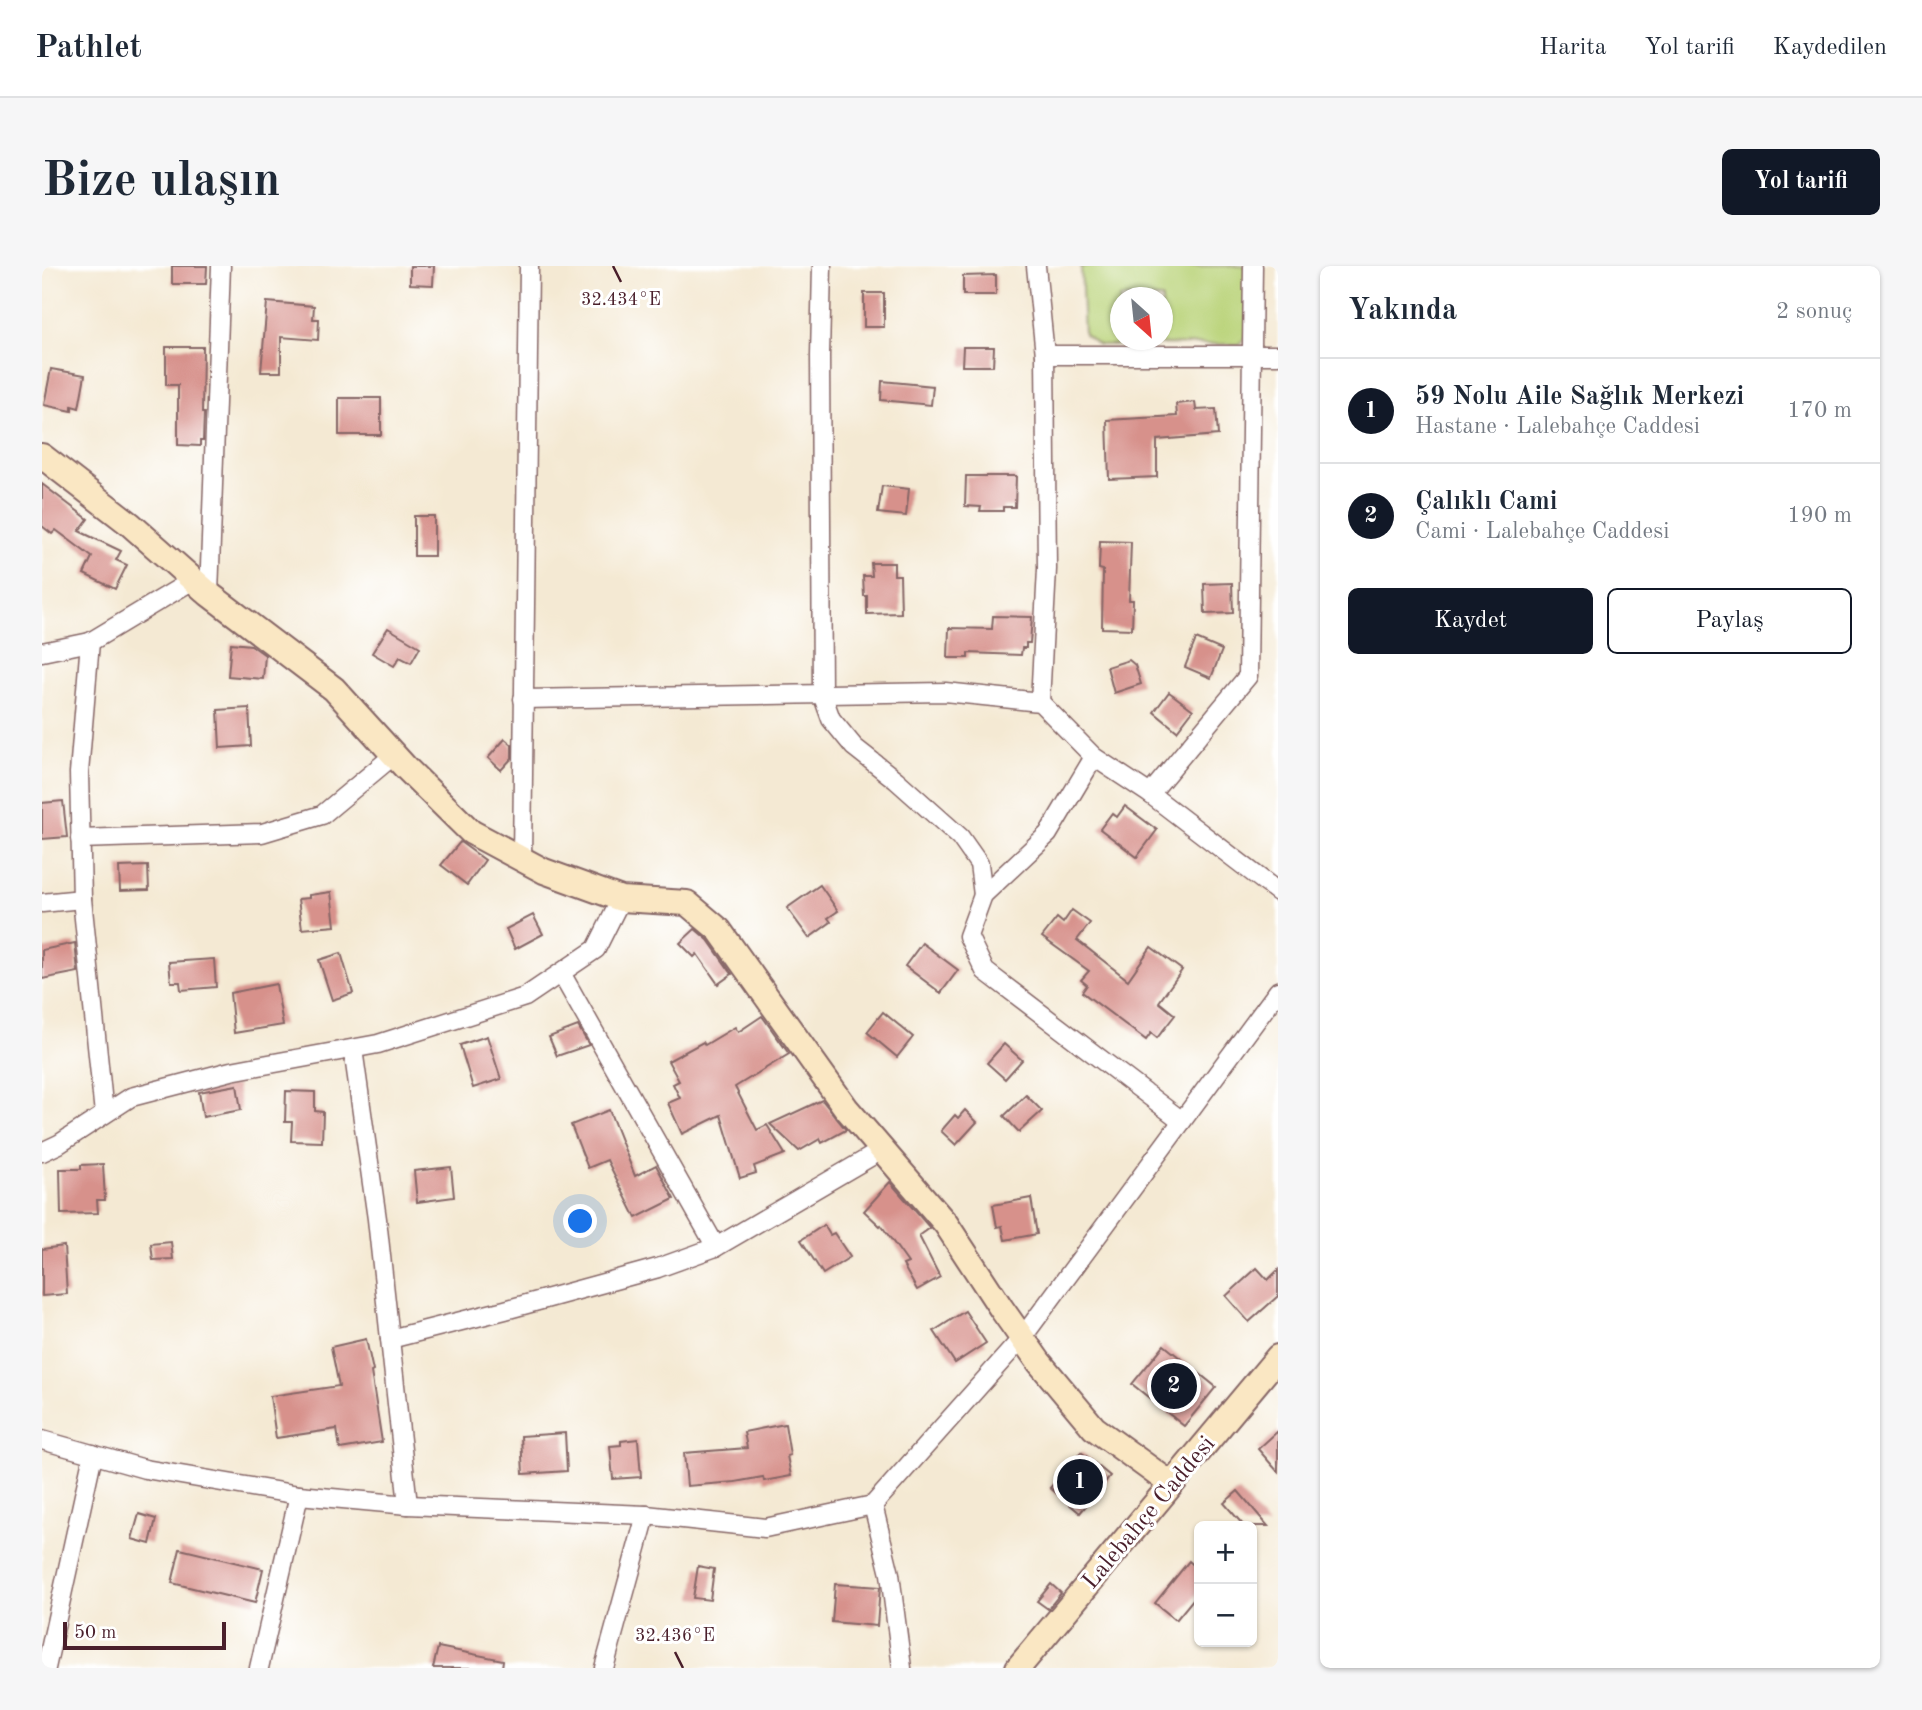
<!DOCTYPE html>
<html lang="tr">
<meta charset="utf-8">
<style>
:root{--surface:#fff;--page:#f6f6f7;--text:#1f2937;--muted:#747a83;--line:#e0e1e3;--accent:#111827}
body{margin:0;font-family:"Old Standard TT",serif;background:var(--page);color:var(--text)}
.controls{position:absolute;right:21px;bottom:21px;display:grid;overflow:hidden;border-radius:10px;box-shadow:0 2px 5px #0004}
.controls button{width:63px;height:63px;display:grid;place-items:center;padding:0;border:0;border-bottom:2px solid var(--line);background:var(--surface);color:var(--text);font:35px sans-serif}
.compass{position:absolute;left:1068px;top:21px;width:63px;height:63px;border-radius:50%;background:var(--surface);box-shadow:0 2px 5px #0004;rotate:153deg}
.scale{position:absolute;left:21px;bottom:18px;width:163px;box-sizing:border-box;padding-left:7px;border:4px solid #4a1f2b;border-top:0;font-size:19px;line-height:24px;white-space:nowrap;color:#4a1f2b;-webkit-text-stroke:5px #fff;paint-order:stroke}
.you{position:absolute;left:539px;top:956px;width:24px;height:24px;margin:-18px;border:5px solid #fff;border-radius:50%;background:#1a73e8;box-shadow:0 0 0 10px #1a73e833}
.badge{display:grid;place-items:center;width:46px;height:46px;border-radius:50%;background:var(--accent);color:#fff;font-size:23px;font-weight:700}
.pin{position:absolute;translate:-50% -50%;border:4px solid #fff;box-shadow:0 2px 7px #0006}
.list{margin:0;padding:0;list-style:none}
h2{display:flex;justify-content:space-between;align-items:center;height:91px;margin:0;padding:0 28px;font-size:30px}
h2 small{font-size:23px;font-weight:400;color:var(--muted)}
.list li{display:grid;grid-template-columns:46px 1fr auto;gap:21px;align-items:center;box-sizing:border-box;height:105px;padding:0 28px;border-top:2px solid var(--line)}
.list b{display:block;font-size:26px;white-space:nowrap}
.list p{margin:0;font-size:23px;white-space:nowrap;color:var(--muted)}
.list em{font-size:23px;font-style:normal;color:var(--muted)}
.actions{display:flex;gap:14px;padding:21px 28px}
.actions a{flex:1;padding:16px 0;border:2px solid var(--accent);border-radius:10px;text-align:center;font-size:24px;color:var(--accent)}
.actions .main{background:var(--accent);color:#fff}
.map{position:relative;flex:none;width:1236px;height:1402px;overflow:hidden;border-radius:10px}
header{display:flex;align-items:center;gap:42px;box-sizing:border-box;height:98px;padding:0 35px;background:var(--surface);border-bottom:2px solid var(--line)}
header strong{font-size:33px}
nav{display:flex;gap:38px;margin-inline-start:auto;font-size:24px}
.intro{display:flex;align-items:center;justify-content:space-between;box-sizing:border-box;height:168px;padding:0 42px}
h1{margin:0;font-size:49px}
.button{padding:18px 32px;border-radius:10px;background:var(--accent);color:#fff;font-size:24px;font-weight:700}
main{display:flex;gap:42px;padding:0 42px}
aside{flex:1;background:var(--surface);border-radius:10px;box-shadow:0 2px 5px #0004}
.map>svg:first-child{display:block}
.green{fill:#b9d378;stroke:#827952;stroke-width:2;fill-rule:evenodd}
.building{fill:#d7918b}
.lines{fill:none;stroke-linecap:round;stroke-linejoin:round}
.street-casing{stroke:#866666;stroke-width:21}
.secondary-casing{stroke:#866666;stroke-width:28}
.street{stroke:#fff;stroke-width:18}
.secondary{stroke:#fae7c3;stroke-width:24}
.ticks{fill:none;stroke:#4a1f2b;stroke-width:2.5}
.labels{text-anchor:middle;stroke-width:6;stroke-linejoin:round;paint-order:stroke}
.street-label{font-size:24px;fill:#4a1f2b;stroke:#fff}
.ticks-label{font-size:18px;text-anchor:middle;fill:#4a1f2b;stroke:#fff;stroke-width:6;stroke-linejoin:round;paint-order:stroke}
</style>
<header>
<strong>Pathlet</strong>
<nav><a>Harita</a><a>Yol tarifi</a><a>Kaydedilen</a></nav>
</header>
<div class="intro"><h1>Bize ulaşın</h1><a class="button">Yol tarifi</a></div>
<main>
<div class="map">
<svg width="1236" height="1402" viewBox="0 0 1236 1402">
<rect width="100%" height="100%" fill="#fff"/>
<filter id="ink" filterUnits="userSpaceOnUse"><feTurbulence type="fractalNoise" baseFrequency=".0143" numOctaves="2"/><feDisplacementMap in="SourceGraphic" scale="14" xChannelSelector="R" yChannelSelector="G"/><feConvolveMatrix kernelMatrix="1 2 1 2 8 2 1 2 1" color-interpolation-filters="sRGB"/></filter>
<filter id="wash" filterUnits="userSpaceOnUse"><feTurbulence type="fractalNoise" baseFrequency=".00686" numOctaves="4" result="noise"/><feDisplacementMap in="SourceGraphic" scale="28" xChannelSelector="R" yChannelSelector="G"/><feGaussianBlur stdDeviation="1.57" result="paint"/><feColorMatrix in="noise" values="0 0 0 0 0 0 0 0 0 0 0 0 0 0 0 0 0 1.4 0 .05"/><feComposite in="paint" operator="in"/></filter>
<g filter="url(#wash)">
<rect width="100%" height="100%" fill="#f4e9d3"/>
<path class="green" d="M 1039,0 L 1208,0 L 1209,66 L 1197,78 L 1057,79 L 1042,68 ZM 1078,32 L 1120,32 L 1120,74 L 1078,74 Z"/>
<g id="blocks">
<g class="building">
<polygon points="130,0 165,0 164,18 130,18"/>
<polygon points="368,0 392,0 391,19 368,18"/>
<polygon points="954,9 954,29 921,29 921,10"/>
<rect x="822" y="27" width="20" height="34"/>
<polygon points="225,36 272,40 271,53 277,53 276,74 239,71 239,106 219,106"/>
<polygon points="124,81 161,81 160,147 162,147 161,175 158,175 158,180 136,179 136,119 124,119"/>
<polygon points="921,81 952,81 951,100 920,100"/>
<polygon points="9,103 43,109 37,142 30,140 30,145 2,139"/>
<polygon points="840,115 891,120 889,139 839,134"/>
<rect x="297" y="132" width="42" height="37"/>
<polygon points="1153,136 1154,144 1174,143 1176,169 1115,174 1115,211 1067,213 1065,154 1135,150 1134,138"/>
<polygon points="924,210 974,210 973,241 961,241 961,245 938,245 939,241 923,240"/>
<polygon points="0,218 46,253 37,265 79,285 74,294 85,299 73,323 42,308 50,291 14,264 10,268 0,260"/>
<polygon points="840,220 867,223 864,250 836,247"/>
<rect x="372" y="250" width="20" height="40"/>
<polygon points="1058,275 1089,276 1087,334 1091,334 1090,363 1060,362 1061,304 1057,303"/>
<polygon points="829,297 852,297 852,309 858,309 859,347 825,348 825,330 822,330 821,310 830,310"/>
<polygon points="1190,317 1191,347 1163,348 1162,318"/>
<polygon points="951,350 990,351 988,377 984,377 984,382 980,382 979,389 926,387 926,392 906,392 907,362 950,363"/>
<polygon points="346,362 378,381 369,397 358,391 352,400 330,387"/>
<polygon points="1154,373 1180,384 1169,412 1143,401"/>
<polygon points="189,377 209,379 223,389 221,413 186,410"/>
<polygon points="1087,394 1093,399 1099,418 1072,427 1065,401"/>
<polygon points="1127,426 1151,444 1135,465 1112,446"/>
<polygon points="207,442 209,480 178,482 176,444"/>
<polygon points="463,473 470,479 470,492 459,504 446,492"/>
<polygon points="21,535 25,571 0,573 0,537"/>
<polygon points="1083,540 1115,564 1095,591 1058,563 1070,547 1075,551"/>
<polygon points="418,576 443,594 425,619 399,599"/>
<polygon points="106,600 107,624 78,625 77,601"/>
<polygon points="778,619 796,645 786,652 789,656 767,672 745,642"/>
<polygon points="289,626 293,660 260,663 256,633 267,632 267,629"/>
<polygon points="1030,644 1048,657 1035,674 1086,714 1109,681 1140,704 1117,736 1133,749 1115,772 1109,767 1104,774 1040,726 1045,719 1039,714 1047,705 1000,671 1015,652 1021,657"/>
<polygon points="491,649 501,668 473,683 464,663"/>
<polygon points="653,663 666,674 690,708 676,718 655,688 652,691 638,677"/>
<polygon points="33,677 36,706 0,713 0,684"/>
<polygon points="880,677 916,704 899,727 863,700"/>
<polygon points="299,687 311,727 290,734 277,694"/>
<polygon points="172,693 174,721 139,724 138,716 129,716 127,696"/>
<polygon points="234,718 241,759 192,767 188,727"/>
<polygon points="841,746 871,771 855,791 825,766"/>
<polygon points="720,750 747,788 693,821 715,864 725,859 743,888 712,900 714,907 698,912 679,849 640,868 626,837 638,832 631,818 637,815 626,795 661,776 663,779 693,761 696,766"/>
<polygon points="536,760 547,779 515,790 507,771"/>
<polygon points="445,770 459,813 431,822 418,779"/>
<polygon points="962,778 980,794 963,813 945,797"/>
<polygon points="195,819 199,844 161,851 157,826"/>
<polygon points="244,825 273,826 273,845 281,846 280,876 249,875 250,856 243,856"/>
<polygon points="984,829 1000,845 977,866 962,850"/>
<polygon points="780,834 804,864 780,877 778,873 757,885 728,858"/>
<polygon points="567,844 593,910 614,899 632,933 594,952 565,894 546,902 529,859"/>
<polygon points="923,844 935,856 914,879 899,865 913,849 916,852"/>
<polygon points="61,898 63,934 55,934 56,947 19,948 18,903 39,903 39,899"/>
<polygon points="409,901 412,931 375,936 372,905"/>
<polygon points="848,916 888,962 877,970 898,1011 875,1024 861,999 866,997 839,959 838,960 822,945"/>
<polygon points="989,932 995,968 963,974 960,960 955,961 951,939"/>
<polygon points="782,959 788,969 792,967 808,991 781,1008 759,974"/>
<polygon points="129,976 131,993 111,994 109,978"/>
<polygon points="22,980 25,1028 0,1030 0,983"/>
<polygon points="1215,1002 1226,1014 1236,1004 1236,1030 1207,1056 1184,1030"/>
<polygon points="923,1045 944,1077 913,1097 892,1065"/>
<polygon points="324,1073 331,1105 329,1106 340,1176 298,1183 295,1163 234,1172 228,1130 297,1120 289,1081"/>
<polygon points="1122,1079 1174,1121 1142,1160 1090,1118"/>
<polygon points="743,1158 748,1189 745,1190 749,1210 722,1215 721,1211 693,1216 645,1220 642,1187 705,1182 702,1166"/>
<polygon points="1236,1165 1236,1206 1216,1183"/>
<polygon points="523,1167 525,1205 481,1208 479,1170"/>
<polygon points="596,1173 599,1211 571,1213 568,1180 579,1179 579,1175"/>
<polygon points="1039,1186 1068,1210 1038,1247 1008,1222"/>
<polygon points="1196,1225 1226,1260 1202,1260 1182,1237"/>
<polygon points="97,1248 114,1253 108,1278 90,1273"/>
<polygon points="138,1283 221,1303 213,1337 130,1317"/>
<polygon points="1147,1295 1157,1304 1157,1326 1134,1354 1113,1337"/>
<polygon points="656,1300 672,1303 668,1334 651,1332"/>
<polygon points="793,1318 838,1321 835,1360 790,1356"/>
<polygon points="1009,1318 1019,1327 1006,1343 995,1335"/>
<polygon points="396,1381 461,1394 460,1402 391,1402"/>
</g>
</g>
</g>
<g filter="url(#ink)">
<use href="#blocks" fill-opacity="0" stroke="#866666" stroke-width="2"/>
<g class="lines">
<g class="street-casing">
<g id="street">
<polyline points="780,0 778,90 780,428 789,453 812,481 854,514 918,571 937,598 941,629"/>
<polyline points="994,0 1003,89 1005,303 998,436"/>
<polyline points="1003,89 1236,89"/>
<polyline points="167,328 179,0"/>
<polyline points="0,386 48,376"/>
<polyline points="481,433 903,426 998,436 1052,491 1108,528 1236,626"/>
<polyline points="1052,491 1006,568 941,629 926,670 943,705 1140,855"/>
<polyline points="1108,528 1206,410 1211,0"/>
<polyline points="38,573 220,567 280,549 352,489"/>
<polyline points="480,593 487,0"/>
<polyline points="0,637 40,633"/>
<polyline points="519,707 674,981"/>
<polyline points="311,783 335,953 366,1239"/>
<polyline points="62,848 40,633 37,507 48,376 151,314"/>
<polyline points="0,886 17,878 89,831 189,805 336,778 483,731 554,683 579,633"/>
<polyline points="348,1073 463,1044 616,1002 674,981 840,884"/>
<polyline points="0,1174 103,1203 257,1229 366,1239 604,1249 723,1262 831,1239 980,1072 1236,725"/>
<polyline points="831,1239 848,1308 860,1402"/>
<polyline points="4,1402 51,1188"/>
<polyline points="217,1402 257,1229"/>
<polyline points="562,1402 604,1249"/>
</g>
</g>
<g class="secondary-casing">
<g id="secondary">
<polyline points="0,190 88,258 167,328 292,423 363,501 429,566 502,605 579,633 645,637 677,664 804,842 904,958 959,1042 997,1096 1052,1162 1129,1218"/>
<polyline points="976,1402 1236,1091"/>
</g>
</g>
<use href="#street" class="street"/>
<use href="#secondary" class="secondary"/>
</g>
</g>
<path class="ticks" d="M 571,0 L 579,16M 633,1386 L 641,1402"/>
<g class="labels">
<g class="street-label">
<text transform="translate(1106 1246) rotate(-50)" y="8">Lalebahçe Caddesi</text>
</g>
</g>
<g class="ticks-label">
<text x="579" y="39">32.434°E</text>
<text x="633" y="1375">32.436°E</text>
</g>
</svg>
<div class="controls">
<button>+</button>
<button>−</button>
</div>
<svg class="compass" viewBox="-18 -18 36 36"><path d="M0-13l5 13h-10z" fill="#e53935"/><path d="M0 13l5-13h-10z" fill="#747a83"/></svg>
<div class="scale">50 m</div>
<div class="you"></div>
<div class="pin badge" style="left:1038px;top:1216px">1</div>
<div class="pin badge" style="left:1132px;top:1120px">2</div>
</div>
<aside>
<h2>Yakında<small>2 sonuç</small></h2>
<ul class="list">
<li><span class="badge">1</span><div><b>59 Nolu Aile Sağlık Merkezi</b><p>Hastane · Lalebahçe Caddesi</p></div><em>170 m</em></li>
<li><span class="badge">2</span><div><b>Çalıklı Cami</b><p>Cami · Lalebahçe Caddesi</p></div><em>190 m</em></li>
</ul>
<div class="actions"><a class="main">Kaydet</a><a>Paylaş</a></div>
</aside>
</main>
